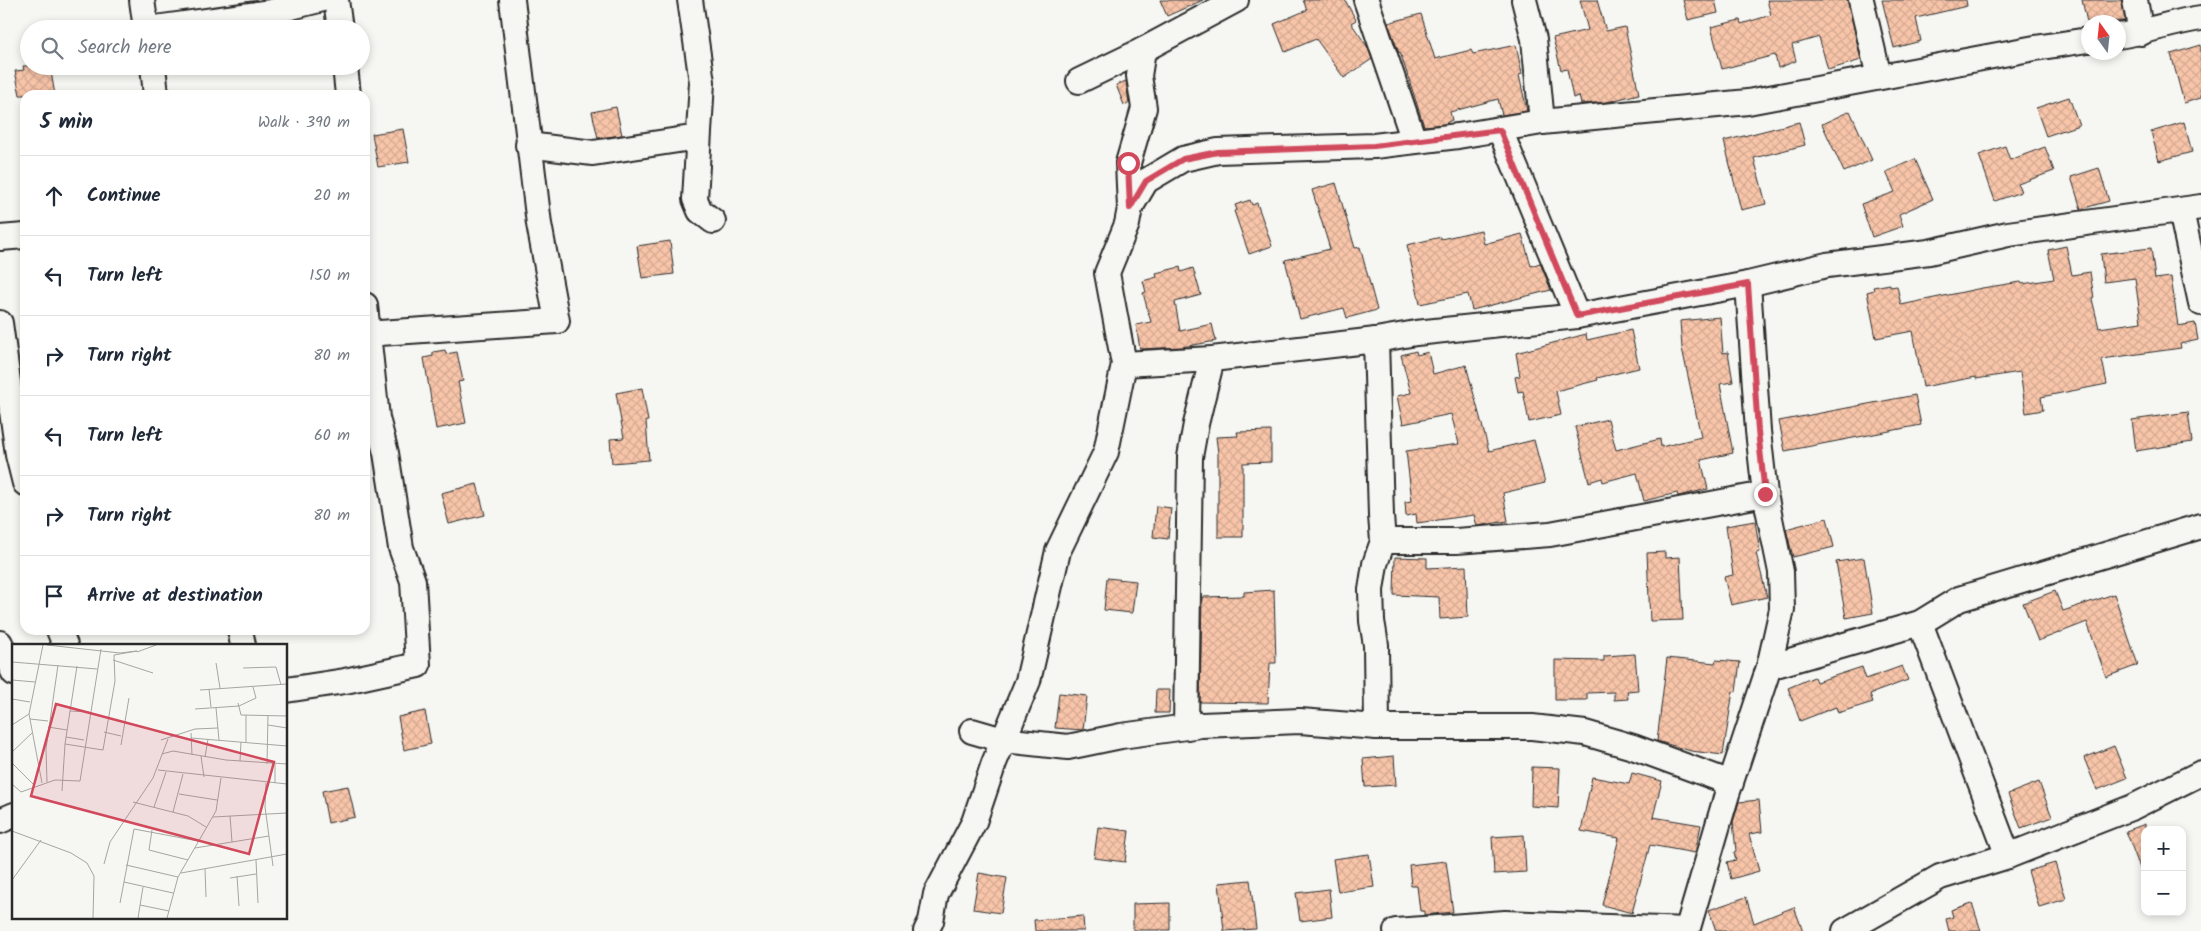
<!DOCTYPE html>
<meta charset="utf-8">
<style>
:root{--surface:#fff;--page:#f2f2f3;--text:#1f2937;--muted:#747a83;--line:#e0e1e3}
body{margin:0;font-family:Kalam,sans-serif;background:var(--page);color:var(--text)}
.controls{position:absolute;right:15px;bottom:15px;display:grid;overflow:hidden;border-radius:10px;box-shadow:0 2px 8px #0003}
.controls button{width:45px;height:45px;display:grid;place-items:center;padding:0;border:0;border-bottom:1px solid var(--line);background:var(--surface);color:var(--text);font:25px sans-serif}
.compass{position:absolute;left:2081px;top:15px;width:45px;height:45px;border-radius:50%;background:var(--surface);box-shadow:0 2px 8px #0003;rotate:345deg}
.stop{position:absolute;width:15px;height:15px;margin:-11px;border:4px solid #d1495b;border-radius:50%;background:#fff}
.stop.end{background:#d1495b;border-color:#fff;box-shadow:0 1px 5px #0008}
.list{margin:0;padding:0;list-style:none}
h2{display:flex;justify-content:space-between;align-items:center;height:65px;margin:0;padding:0 20px;font-size:21px}
h2 small{font-size:16px;font-weight:400;color:var(--muted)}
.list li{display:grid;grid-template-columns:32px 1fr auto;gap:15px;align-items:center;box-sizing:border-box;height:80px;padding:0 20px;border-top:1px solid var(--line)}
.list b{display:block;font-size:19px;white-space:nowrap}
.list em{font-size:16px;font-style:normal;color:var(--muted)}
.icon{flex:none;width:28px;height:28px;fill:none;stroke:currentColor;stroke-width:2;stroke-linecap:round;stroke-linejoin:round}
.map{position:relative;flex:none;width:2201px;height:931px;overflow:hidden}
.search{position:absolute;background:var(--surface);box-shadow:0 2px 8px #0003;left:20px;top:20px;width:350px;height:55px;display:flex;align-items:center;gap:12px;box-sizing:border-box;padding:0 18px;border-radius:28px;color:var(--muted);font-size:19px}
.panel{position:absolute;background:var(--surface);box-shadow:0 2px 8px #0003;left:20px;top:90px;width:350px;height:545px;border-radius:15px}
.map>svg:first-child{display:block}
.building{fill:url(#building-cross-hatch);stroke:#2b2b2b}
.lines{fill:none;stroke-linecap:round;stroke-linejoin:round}
.minor-casing{stroke:#2b2b2b;stroke-width:28}
.minor{stroke:#f6f6f2;stroke-width:24}
.route{stroke:#d1495b;stroke-width:6}
.inset-road{fill:none;stroke:#a5a5a2;stroke-width:1}
.view{fill:#d1495b;fill-opacity:0.15;stroke:#d1495b;stroke-width:2.5}
.inset-edge{fill:none;stroke:#2b2b2b;stroke-width:2.5}
</style>
<div class="map">
<svg width="2201" height="931" viewBox="0 0 2201 931">
<defs>
<pattern id="building-cross-hatch" width="8" height="8" patternUnits="userSpaceOnUse" patternTransform="scale(1.25)"><rect width="8" height="8" fill="#f8c5a9"/><path d="M0 0l8 8M0 8l8-8" fill="none" stroke="#d5a992"/></pattern>
</defs>
<rect width="100%" height="100%" fill="#f6f6f2"/>
<filter id="ink" filterUnits="userSpaceOnUse"><feTurbulence type="fractalNoise" baseFrequency=".02" numOctaves="2"/><feDisplacementMap in="SourceGraphic" scale="10" xChannelSelector="R" yChannelSelector="G"/><feConvolveMatrix kernelMatrix="1 2 1 2 8 2 1 2 1" color-interpolation-filters="sRGB"/></filter>
<g filter="url(#ink)">
<g class="building">
<polygon points="1160,0 1203,0 1167,16"/>
<polygon points="1303,0 1345,0 1356,20 1351,23 1367,46 1372,59 1344,78 1316,39 1285,52 1274,24 1307,10"/>
<polygon points="1580,0 1597,0 1606,31 1625,27 1639,94 1607,102 1581,104 1579,96 1573,98 1567,69 1561,70 1553,38 1588,30"/>
<polygon points="1683,0 1715,0 1718,13 1688,20"/>
<polygon points="1767,0 1848,0 1861,60 1828,70 1819,37 1792,45 1796,61 1778,68 1775,55 1722,69 1711,27 1740,20 1741,24 1771,15"/>
<polygon points="1882,0 1966,0 1967,6 1916,18 1921,41 1894,48"/>
<polygon points="2082,0 2122,0 2125,21 2087,22"/>
<polygon points="1421,14 1435,59 1471,50 1473,54 1516,45 1522,74 1519,75 1527,111 1502,115 1498,99 1450,112 1452,120 1444,124 1424,126 1400,52 1399,53 1388,23"/>
<polygon points="2201,45 2201,98 2184,103 2171,54"/>
<polygon points="23,66 50,66 55,95 20,95 15,71 24,70"/>
<polygon points="1126,81 1129,103 1124,105 1116,85"/>
<polygon points="2069,97 2079,125 2046,136 2036,108"/>
<polygon points="616,107 622,135 598,138 592,112"/>
<polygon points="1850,111 1872,160 1844,172 1822,124"/>
<polygon points="1799,122 1805,145 1754,158 1766,204 1741,210 1724,141"/>
<polygon points="2184,122 2192,152 2159,161 2151,132"/>
<polygon points="403,129 409,162 378,167 372,134"/>
<polygon points="2005,146 2010,160 2045,147 2054,171 2018,184 2021,192 1995,201 1979,155"/>
<polygon points="1915,159 1933,199 1899,214 1903,226 1872,237 1861,204 1895,192 1886,172"/>
<polygon points="2099,168 2109,201 2081,209 2071,177"/>
<polygon points="1336,183 1355,248 1360,247 1377,310 1347,318 1344,308 1300,319 1285,260 1330,249 1312,190"/>
<polygon points="1250,200 1252,205 1257,203 1272,246 1249,254 1234,211 1237,210 1235,205"/>
<polygon points="1481,230 1484,244 1522,234 1531,266 1540,263 1551,290 1472,310 1468,294 1420,304 1407,245 1441,237 1441,239"/>
<polygon points="670,241 674,274 642,278 637,246"/>
<polygon points="2066,246 2072,275 2090,272 2094,298 2092,299 2099,328 2141,322 2135,278 2104,282 2101,254 2151,248 2155,279 2171,277 2178,326 2195,323 2198,340 2180,344 2181,348 2102,359 2107,384 2041,397 2043,410 2026,413 2020,372 1976,379 1976,377 1923,387 1913,331 1876,338 1867,292 1874,290 1873,287 1890,284 1890,287 1897,286 1901,305 1982,288 2021,282 2022,284 2054,279 2048,250"/>
<polygon points="1180,267 1181,272 1193,268 1201,295 1175,302 1180,331 1212,324 1216,341 1182,347 1140,349 1136,325 1151,322 1143,293 1146,292 1143,281 1157,277 1156,273"/>
<polygon points="1720,317 1723,353 1728,352 1733,382 1720,384 1733,453 1701,460 1708,489 1678,496 1677,493 1644,501 1637,473 1603,482 1602,478 1589,482 1575,427 1608,419 1616,450 1660,439 1661,447 1701,437 1682,348 1680,321"/>
<polygon points="1631,330 1639,368 1597,378 1598,380 1556,391 1561,415 1529,422 1523,391 1518,392 1515,377 1520,376 1516,353 1586,334 1587,340"/>
<polygon points="445,350 446,354 457,352 463,381 458,382 466,423 436,429 424,358 433,356 433,352"/>
<polygon points="1416,351 1417,355 1428,352 1433,374 1466,365 1489,451 1534,440 1545,483 1503,493 1508,521 1477,526 1474,515 1417,523 1416,514 1406,516 1405,502 1412,501 1406,451 1459,444 1451,414 1403,424 1397,396 1411,393 1401,355"/>
<polygon points="642,388 648,421 646,421 649,460 612,463 610,439 624,438 616,393"/>
<polygon points="1915,395 1921,425 1785,451 1779,421"/>
<polygon points="2188,412 2192,442 2136,451 2132,420"/>
<polygon points="1271,431 1271,462 1243,463 1243,537 1218,537 1218,453 1216,437 1238,436 1237,432"/>
<polygon points="477,484 485,515 449,524 441,493"/>
<polygon points="1156,506 1171,508 1168,539 1153,537"/>
<polygon points="1827,518 1834,547 1793,557 1786,529"/>
<polygon points="1755,521 1760,552 1756,553 1767,597 1731,605 1724,577 1733,575 1726,526"/>
<polygon points="1665,552 1665,558 1680,557 1683,620 1650,621 1647,553"/>
<polygon points="1395,557 1427,558 1427,568 1466,566 1468,617 1440,619 1439,597 1394,595"/>
<polygon points="1864,558 1873,613 1846,618 1836,562"/>
<polygon points="1107,578 1136,581 1132,613 1104,610"/>
<polygon points="1274,590 1276,663 1270,663 1268,703 1200,702 1202,597 1244,596 1244,592"/>
<polygon points="2055,591 2063,611 2114,594 2138,665 2106,677 2087,622 2038,641 2023,603"/>
<polygon points="1635,654 1638,690 1627,691 1628,699 1614,700 1614,692 1587,693 1587,700 1555,700 1555,660 1604,661 1604,656"/>
<polygon points="1667,658 1715,663 1716,660 1740,662 1736,692 1733,691 1723,755 1691,751 1657,741"/>
<polygon points="1902,666 1908,680 1870,694 1873,702 1838,713 1836,707 1800,721 1788,688 1814,677 1816,682 1862,667 1866,679"/>
<polygon points="1156,690 1170,690 1169,713 1155,713"/>
<polygon points="1059,693 1087,696 1083,730 1055,728"/>
<polygon points="425,711 431,744 404,750 398,717"/>
<polygon points="2114,746 2127,778 2097,790 2084,758"/>
<polygon points="1394,756 1396,785 1365,787 1363,759"/>
<polygon points="1532,767 1560,768 1558,808 1531,806"/>
<polygon points="1632,773 1662,781 1653,817 1701,825 1695,853 1650,845 1632,913 1602,905 1619,838 1581,831 1592,777 1629,784"/>
<polygon points="2039,782 2052,817 2021,828 2008,794"/>
<polygon points="348,786 355,817 328,823 322,791"/>
<polygon points="1759,800 1762,832 1749,834 1759,871 1731,879 1727,862 1736,860 1734,852 1736,851 1733,822 1739,802"/>
<polygon points="2145,824 2145,876 2143,876 2126,831"/>
<polygon points="1098,827 1129,831 1125,862 1094,858"/>
<polygon points="1524,835 1526,872 1494,874 1492,837"/>
<polygon points="1369,854 1374,887 1338,892 1333,859"/>
<polygon points="1446,861 1453,912 1424,915 1424,911 1420,911 1417,886 1411,886 1409,865"/>
<polygon points="2055,863 2066,899 2039,907 2028,871"/>
<polygon points="979,873 1007,878 1001,913 973,909"/>
<polygon points="1250,880 1256,929 1224,931 1219,883"/>
<polygon points="1329,889 1332,917 1300,921 1296,893"/>
<polygon points="1746,897 1754,923 1794,907 1803,931 1716,931 1709,910"/>
<polygon points="1170,903 1170,930 1133,930 1133,904"/>
<polygon points="1972,903 1981,931 1949,931 1946,919 1953,917 1951,910"/>
<polygon points="1083,916 1084,931 1035,931 1034,920"/>
</g>
<g class="lines">
<g class="minor-casing">
<g id="minor">
<polyline points="142,0 146,29"/>
<polyline points="336,0 340,29"/>
<polyline points="690,0 702,82 695,199 700,211 713,221"/>
<polyline points="1366,0 1414,141"/>
<polyline points="1524,0 1534,39 1542,122"/>
<polyline points="1861,0 1879,77"/>
<polyline points="2135,0 2141,33"/>
<polyline points="148,29 271,12 319,0"/>
<path d="M 2118,36 C 2147,32 2173,22 2201,18"/>
<polyline points="153,66 156,95"/>
<polyline points="345,66 348,95"/>
<polyline points="1079,81 1143,50 1236,0"/>
<polyline points="1500,130 1577,316"/>
<polyline points="528,145 593,153 698,137"/>
<polyline points="1130,208 1146,181 1183,159 1218,151 1374,146 1458,136 1542,122 1748,102 2035,48 2088,40"/>
<polyline points="2181,211 2201,303"/>
<polyline points="0,238 25,236"/>
<polyline points="0,323 18,455 25,483"/>
<polyline points="365,334 557,321 539,224 512,0"/>
<polyline points="1376,340 1381,516 1383,541 1375,564 1371,590 1372,621 1376,645 1377,727"/>
<polyline points="1124,364 1212,359 1376,340 1416,333 1577,316 1748,284 1827,265 1929,252 2008,234 2201,207"/>
<polyline points="1383,541 1456,541 1550,534 1765,494"/>
<polyline points="1920,623 2008,856"/>
<polyline points="59,630 65,645"/>
<polyline points="240,630 243,645"/>
<polyline points="0,643 14,673"/>
<polyline points="1769,667 1920,623 1959,599 2201,526"/>
<polyline points="286,690 345,681 418,665 413,581 401,548 386,453 377,418 365,305"/>
<polyline points="1186,727 1190,457 1196,424 1212,359"/>
<polyline points="972,731 1003,740 1068,747 1121,736 1201,725 1300,721 1377,727 1532,727 1585,733 1633,747 1731,783"/>
<polyline points="0,821 14,815"/>
<polyline points="926,931 931,921 936,894 974,822 994,763 1028,681 1058,551 1106,452 1124,364 1107,273 1127,224 1130,208 1128,163 1144,108 1139,76 1143,50"/>
<polyline points="1396,931 1505,923 1687,930"/>
<polyline points="1687,931 1727,794 1769,667 1782,609 1781,572 1765,494 1758,431 1748,284"/>
<polyline points="1845,931 1940,877 2008,856 2133,807 2201,773"/>
</g>
</g>
<use href="#minor" class="minor"/>
</g>
</g>
<g class="lines" filter="url(#ink)">
<polyline class="route" points="1128,163 1130,208 1146,181 1183,159 1218,152 1374,146 1500,130 1577,316 1748,284 1758,431 1765,494"/>
</g>
<g transform="translate(12 644)">
<rect width="275" height="275" fill="#f6f6f2"/>
<path class="inset-road" d="M 35,1 L 108,9 L 125,7 L 102,11M 125,8 L 144,1M 101,16 L 141,29M 0,18 L 85,25M 204,19 L 208,44M 231,24 L 264,23 L 269,41M 0,36 L 23,38M 197,45 L 199,63M 188,46 L 275,40M 0,55 L 18,58M 226,59 L 229,71 L 275,72M 204,64 L 207,96M 183,65 L 227,62 L 244,54 L 241,43M 58,67 L 77,68M 234,71 L 234,98M 18,75 L 36,77M 0,81 L 17,70M 256,81 L 275,84M 36,83 L 55,86M 92,88 L 109,92M 179,89 L 180,111M 54,93 L 72,96M 179,94 L 275,102M 149,96 L 183,85 L 206,84M 53,100 L 91,106 L 103,37 L 102,11M 109,101 L 117,54M 0,108 L 20,89M 150,110 L 161,107 L 214,116 L 275,120M 189,112 L 192,133M 193,113 L 196,95M 228,117 L 229,98M 0,119 L 22,141M 255,120 L 256,71M 146,126 L 275,140M 35,138 L 34,105 L 46,21M 30,139 L 17,70 L 31,1M 254,139 L 253,163 L 261,222M 263,139 L 263,120M 0,140 L 9,148 L 43,136 L 68,137 L 89,5M 50,147 L 53,100 L 65,22M 167,150 L 205,156M 121,158 L 176,172 L 194,183M 142,163 L 154,128M 161,168 L 171,130M 218,172 L 220,198M 201,173 L 275,169M 140,186 L 137,206 L 176,216M 0,187 L 59,209 L 75,219 L 82,232 L 81,274M 183,204 L 257,192M 244,216 L 246,259M 92,220 L 98,198 L 141,134 L 156,95M 114,221 L 166,233M 193,225 L 194,253M 169,229 L 275,210M 225,232 L 227,262M 218,234 L 244,230M 0,236 L 29,196M 112,238 L 161,249M 108,259 L 122,185 L 186,197M 128,261 L 157,267M 126,274 L 131,243M 155,274 L 166,233 L 204,167 L 209,134"/>
<path class="view" d="M 44,60 L 262,118 L 237,210 L 19,152 Z"/>
<rect width="275" height="275" class="inset-edge"/>
</g>
</svg>
<div class="controls">
<button>+</button>
<button>−</button>
</div>
<svg class="compass" viewBox="-18 -18 36 36"><path d="M0-13l5 13h-10z" fill="#e53935"/><path d="M0 13l5-13h-10z" fill="#747a83"/></svg>
<div class="stop" style="left:1128px;top:163px"></div>
<div class="stop end" style="left:1765px;top:494px"></div>
<div class="search"><svg class="icon" aria-label="search" viewBox="0 0 24 24"><circle cx="10" cy="10" r="6"/><path d="M15 15l6 6"/></svg>Search here</div>
<section class="panel">
<h2>5 min<small>Walk · 390 m</small></h2>
<ul class="list">
<li><svg class="icon" aria-label="ahead" viewBox="0 0 24 24"><path d="M12 20V5M6 11l6-6 6 6"/></svg><div><b>Continue</b></div><em>20 m</em></li>
<li><svg class="icon" aria-label="left" viewBox="0 0 24 24"><path d="M17 20v-9H6M10 6l-5 5 5 5"/></svg><div><b>Turn left</b></div><em>150 m</em></li>
<li><svg class="icon" aria-label="right" viewBox="0 0 24 24"><path d="M7 20v-9h11M14 6l5 5-5 5"/></svg><div><b>Turn right</b></div><em>80 m</em></li>
<li><svg class="icon" aria-label="left" viewBox="0 0 24 24"><path d="M17 20v-9H6M10 6l-5 5 5 5"/></svg><div><b>Turn left</b></div><em>60 m</em></li>
<li><svg class="icon" aria-label="right" viewBox="0 0 24 24"><path d="M7 20v-9h11M14 6l5 5-5 5"/></svg><div><b>Turn right</b></div><em>80 m</em></li>
<li><svg class="icon" aria-label="arrive" viewBox="0 0 24 24"><path d="M6 21V4h12l-3 4 3 4H6"/></svg><div><b>Arrive at destination</b></div></li>
</ul>
</section>
</div>
